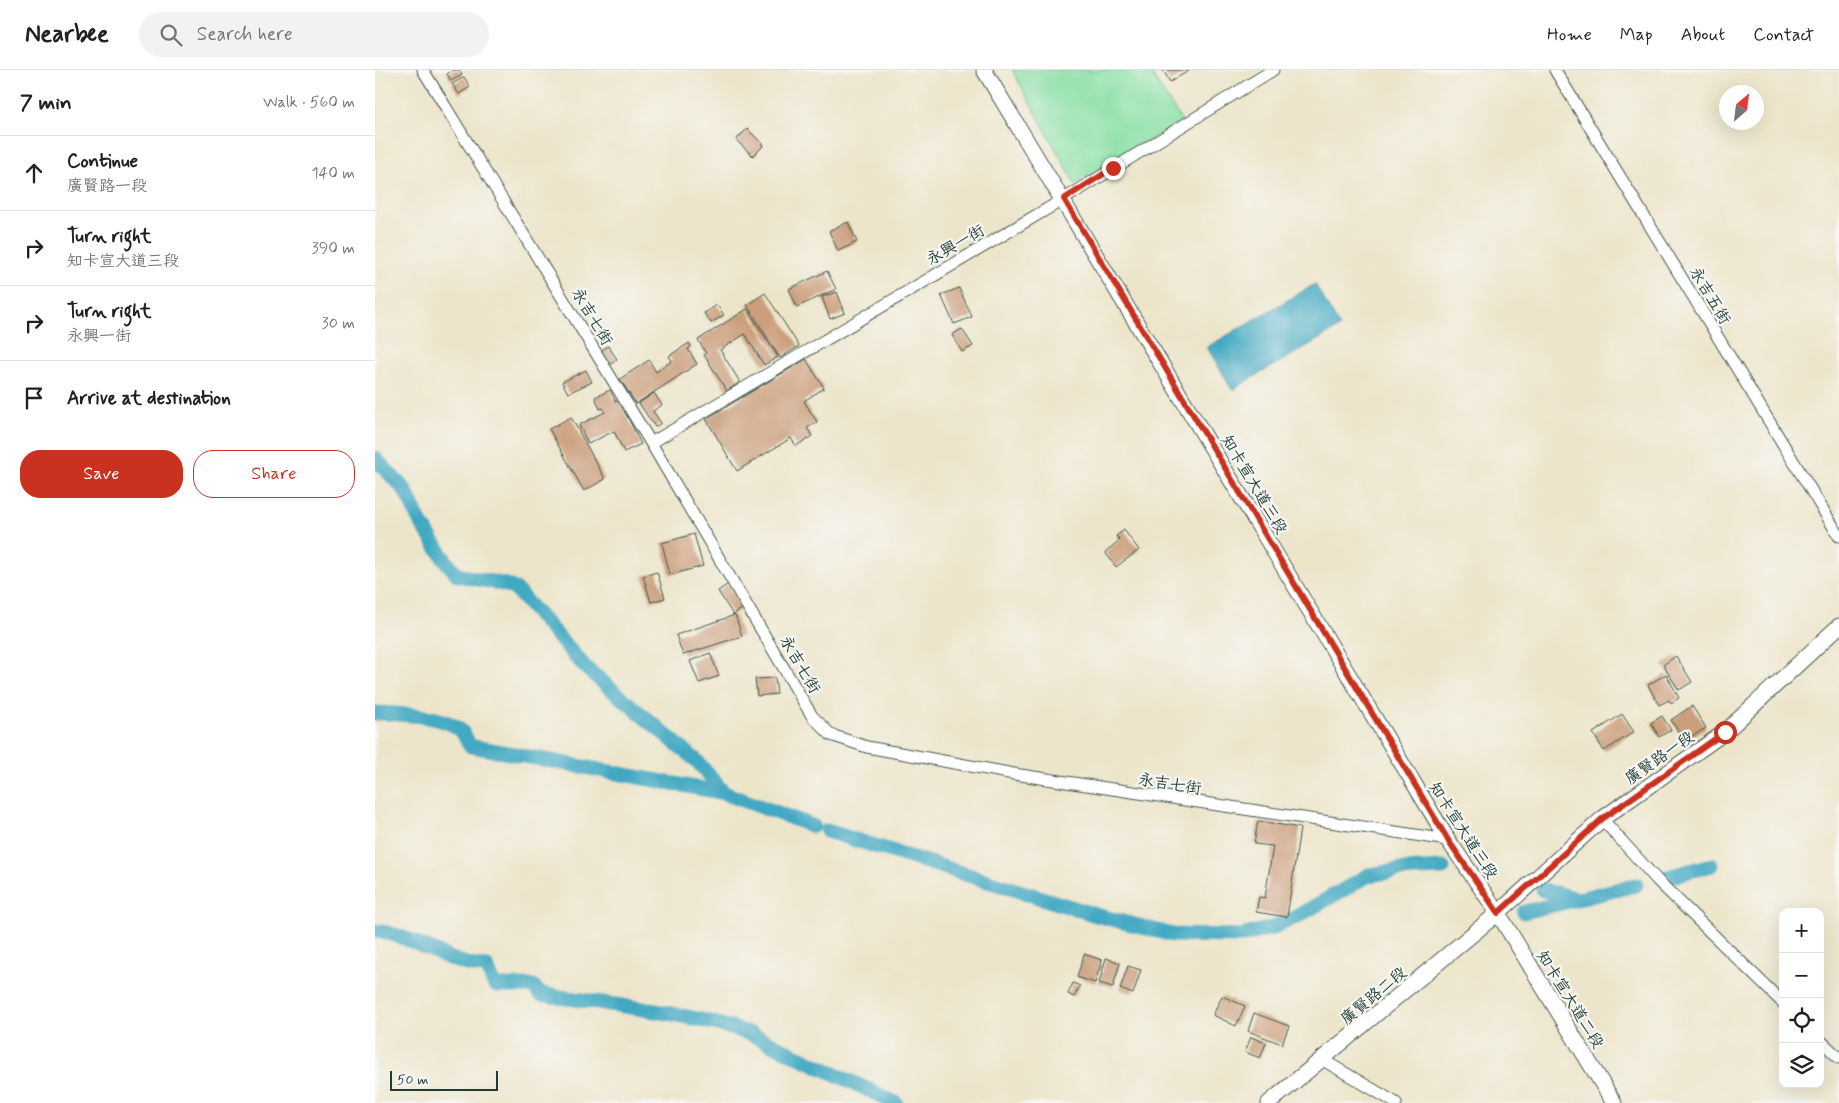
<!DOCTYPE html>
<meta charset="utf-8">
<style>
:root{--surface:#fff;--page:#f2f2f2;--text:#202124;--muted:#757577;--line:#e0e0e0;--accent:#c8321e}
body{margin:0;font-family:Mynerve,"LXGW WenKai TC",sans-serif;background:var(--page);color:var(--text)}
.controls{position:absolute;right:15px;bottom:15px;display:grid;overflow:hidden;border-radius:10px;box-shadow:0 5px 20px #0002}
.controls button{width:45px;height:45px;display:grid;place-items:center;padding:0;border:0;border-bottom:1px solid var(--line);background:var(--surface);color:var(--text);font:25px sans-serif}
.compass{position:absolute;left:1344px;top:15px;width:45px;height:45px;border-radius:50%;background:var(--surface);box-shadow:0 5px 20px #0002;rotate:28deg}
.scale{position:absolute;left:15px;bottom:12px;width:108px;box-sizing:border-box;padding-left:5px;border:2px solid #1f3d34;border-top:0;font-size:14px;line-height:18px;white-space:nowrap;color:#1f3d34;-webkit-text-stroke:4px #f6f6f2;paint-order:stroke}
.stop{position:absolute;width:15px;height:15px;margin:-11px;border:4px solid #c8321e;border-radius:50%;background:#fff}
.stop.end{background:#c8321e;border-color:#fff;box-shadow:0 1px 5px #0008}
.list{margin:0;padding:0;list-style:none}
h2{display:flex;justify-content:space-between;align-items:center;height:65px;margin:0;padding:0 20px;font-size:21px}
h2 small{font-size:16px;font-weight:400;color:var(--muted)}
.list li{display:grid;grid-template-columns:32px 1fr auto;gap:15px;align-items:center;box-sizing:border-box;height:75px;padding:0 20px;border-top:1px solid var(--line)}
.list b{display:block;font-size:19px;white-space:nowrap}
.list p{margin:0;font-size:16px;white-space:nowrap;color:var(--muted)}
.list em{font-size:16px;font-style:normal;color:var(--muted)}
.actions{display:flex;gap:10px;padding:15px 20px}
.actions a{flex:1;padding:11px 0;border:1px solid var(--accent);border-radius:20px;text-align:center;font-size:18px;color:var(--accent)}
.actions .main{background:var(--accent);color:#fff}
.icon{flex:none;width:28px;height:28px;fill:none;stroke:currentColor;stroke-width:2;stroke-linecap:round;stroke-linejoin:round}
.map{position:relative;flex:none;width:1464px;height:1033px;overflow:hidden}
header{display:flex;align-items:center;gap:30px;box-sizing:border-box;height:70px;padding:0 25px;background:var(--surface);border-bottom:1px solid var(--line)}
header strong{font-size:24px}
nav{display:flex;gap:28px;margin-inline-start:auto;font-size:18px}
.search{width:350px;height:45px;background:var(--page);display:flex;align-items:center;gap:12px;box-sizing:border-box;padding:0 18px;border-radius:28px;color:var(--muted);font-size:19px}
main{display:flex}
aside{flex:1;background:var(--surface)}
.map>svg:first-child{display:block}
.green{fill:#88e0a4;stroke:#548e6c}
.water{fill:#43a9c2;stroke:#31737b}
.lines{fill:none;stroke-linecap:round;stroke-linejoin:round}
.canal{stroke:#43a9c2;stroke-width:15}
.building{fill:#cb9e7b}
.minor-casing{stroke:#3e564a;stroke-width:13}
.tertiary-casing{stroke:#3e564a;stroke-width:17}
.minor{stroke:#fff;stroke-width:11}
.tertiary{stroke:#fff;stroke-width:15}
.route{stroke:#c8321e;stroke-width:6}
.labels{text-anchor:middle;stroke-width:4.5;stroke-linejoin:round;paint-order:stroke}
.street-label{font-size:16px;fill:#1f3d34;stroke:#f6f6f2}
</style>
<header>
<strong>Nearbee</strong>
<div class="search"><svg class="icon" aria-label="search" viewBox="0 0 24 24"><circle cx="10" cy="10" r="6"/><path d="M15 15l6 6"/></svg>Search here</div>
<nav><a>Home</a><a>Map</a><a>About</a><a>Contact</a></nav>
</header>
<main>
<aside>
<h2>7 min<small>Walk · 560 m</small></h2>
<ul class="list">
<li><svg class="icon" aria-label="ahead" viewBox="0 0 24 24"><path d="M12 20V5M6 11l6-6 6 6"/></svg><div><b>Continue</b><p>廣賢路一段</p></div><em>140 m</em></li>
<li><svg class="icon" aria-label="right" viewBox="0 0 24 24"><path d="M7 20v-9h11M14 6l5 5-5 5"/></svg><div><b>Turn right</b><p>知卡宣大道三段</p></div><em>390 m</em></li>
<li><svg class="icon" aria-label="right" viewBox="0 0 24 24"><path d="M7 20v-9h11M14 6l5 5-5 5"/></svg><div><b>Turn right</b><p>永興一街</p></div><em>30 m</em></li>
<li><svg class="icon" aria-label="arrive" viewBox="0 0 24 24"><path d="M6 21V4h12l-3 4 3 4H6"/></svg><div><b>Arrive at destination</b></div></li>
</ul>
<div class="actions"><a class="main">Save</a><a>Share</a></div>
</aside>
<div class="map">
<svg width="1464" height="1033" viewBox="0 0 1464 1033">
<rect width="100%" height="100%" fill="#f6f6f2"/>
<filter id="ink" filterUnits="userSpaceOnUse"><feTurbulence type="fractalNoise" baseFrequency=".02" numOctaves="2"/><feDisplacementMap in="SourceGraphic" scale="10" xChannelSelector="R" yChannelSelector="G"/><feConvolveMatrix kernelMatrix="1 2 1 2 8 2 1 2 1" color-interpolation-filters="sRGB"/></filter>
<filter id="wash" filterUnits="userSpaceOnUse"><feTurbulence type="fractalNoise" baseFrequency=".0096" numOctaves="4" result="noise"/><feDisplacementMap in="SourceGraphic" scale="20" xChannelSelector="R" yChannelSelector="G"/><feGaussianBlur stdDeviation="1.12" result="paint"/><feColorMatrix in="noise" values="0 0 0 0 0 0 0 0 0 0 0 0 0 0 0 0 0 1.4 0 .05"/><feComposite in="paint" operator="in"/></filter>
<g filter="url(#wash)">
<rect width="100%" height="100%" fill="#ede5ca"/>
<polygon class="green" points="637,0 774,0 807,51 700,114"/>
<polygon class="water" points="940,214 965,257 857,320 832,277"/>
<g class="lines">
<g class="canal">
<polyline points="0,388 30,420 44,450 73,494 83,505 132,515 141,520 212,599 322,691 349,723"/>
<path d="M 0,643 C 22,644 72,644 87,662 C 90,665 92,671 95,676 L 349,723 L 438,756"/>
<polyline points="452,761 721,845 798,865 866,866 897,858 921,847 994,805 1025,800 1068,798"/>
<polyline points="1292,807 1337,795"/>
<polyline points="1168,820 1200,828"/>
<polyline points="1149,842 1261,815"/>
<path d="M 0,861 C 41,865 72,896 112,897 L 119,914 L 124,916 L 158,916 L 165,924 C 236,935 308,941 376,964 L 521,1033"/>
</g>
</g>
<g id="blocks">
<g class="building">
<polygon points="78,0 84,0 87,5 76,11 72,4"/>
<polygon points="788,0 815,0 795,12"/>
<polygon points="89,7 95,17 84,24 77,14"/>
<polygon points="372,59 389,75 378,86 361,70"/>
<polygon points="473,152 482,172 463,181 454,161"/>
<polygon points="452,201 461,219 422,237 414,219"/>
<polygon points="584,218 597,247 579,254 566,225"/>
<polygon points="462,222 470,243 455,249 447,227"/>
<polygon points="390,223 424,276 405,288 372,235"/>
<polygon points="342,235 349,245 336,253 329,243"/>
<polygon points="372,239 403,287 389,295 370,264 345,280 365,312 352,321 329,285 331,283 323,270"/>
<polygon points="587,259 598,276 587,282 577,265"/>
<polygon points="314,273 316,277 313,279 322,294 261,334 245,309 274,290 281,302 297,291 294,286"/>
<polygon points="233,276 242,289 235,295 225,282"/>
<polygon points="431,289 449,318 429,331 442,352 432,358 437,366 421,376 416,368 362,401 331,349"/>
<polygon points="211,300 217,312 193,323 187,312"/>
<polygon points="235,320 241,332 244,330 266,374 249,382 239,361 213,374 204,355 230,342 228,338 225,339 220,327"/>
<polygon points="279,323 287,335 278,341 286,353 280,357 264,333"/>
<polygon points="196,347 230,409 209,421 174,359"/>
<polygon points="749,460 764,480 741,497 730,482 745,470 741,466"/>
<polygon points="319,464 328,496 295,505 287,473"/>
<polygon points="282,502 290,528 276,532 268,506"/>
<polygon points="353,514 368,538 358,545 343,521"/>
<polygon points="360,545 367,566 308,585 301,565"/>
<polygon points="335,583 344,606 324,613 315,591"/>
<polygon points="1301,586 1317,612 1304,620 1288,595"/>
<polygon points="1291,604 1304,628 1296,633 1294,630 1284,635 1273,615"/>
<polygon points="400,608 402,624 382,626 380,609"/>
<polygon points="1317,636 1331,658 1309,671 1296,650"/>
<polygon points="1247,644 1259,662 1229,681 1218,663"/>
<polygon points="1287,646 1296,660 1284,667 1276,653"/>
<polygon points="883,751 925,758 912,847 881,842 884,827 890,828 898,776 879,774"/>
<polygon points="709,884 727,890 720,913 702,907"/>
<polygon points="731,888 745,893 738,917 724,913"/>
<polygon points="753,896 766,900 758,924 745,919"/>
<polygon points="698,913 705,916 699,927 693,924"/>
<polygon points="847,926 870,936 861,956 838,945"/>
<polygon points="879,943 914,956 907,974 873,961"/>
<polygon points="876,967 891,973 885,988 870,982"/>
</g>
</g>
</g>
<g filter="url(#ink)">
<use href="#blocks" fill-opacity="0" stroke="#3e564a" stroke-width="1"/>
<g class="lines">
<g class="minor-casing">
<g id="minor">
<polyline points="48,0 276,373 437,646 456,665 492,677 639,704 1073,770"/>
<polyline points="1180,0 1464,466"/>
<polyline points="276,373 689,129 898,0"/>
<polyline points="1227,749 1282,810 1408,933"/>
<polyline points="1445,970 1464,988"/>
<polyline points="948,990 1021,1033"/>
</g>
</g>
<g class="tertiary-casing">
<g id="tertiary">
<polyline points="609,0 1073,770 1123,843 1239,1033"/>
<polyline points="894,1033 1123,843 1227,749 1350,662 1464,556"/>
</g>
</g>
<use href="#minor" class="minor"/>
<use href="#tertiary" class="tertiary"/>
</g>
</g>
<g class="lines" filter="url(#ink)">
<polyline class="route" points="738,98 689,129 1073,770 1123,843 1227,749 1350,662"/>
</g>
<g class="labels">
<g class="street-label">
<text transform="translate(580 174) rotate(-30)" y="6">永興一街</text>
<text transform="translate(1336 225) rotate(59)" y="6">永吉五街</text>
<text transform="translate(218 246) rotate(59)" y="6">永吉七街</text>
<text transform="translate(880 414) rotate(59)" y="6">知卡宣大道三段</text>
<text transform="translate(426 594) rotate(60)" y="6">永吉七街</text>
<text transform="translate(1284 687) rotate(-35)" y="6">廣賢路一段</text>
<text transform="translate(795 713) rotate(9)" y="6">永吉七街</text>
<text transform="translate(1089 760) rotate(57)" y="6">知卡宣大道三段</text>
<text transform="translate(998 925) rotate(-40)" y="6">廣賢路二段</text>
<text transform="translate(1196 929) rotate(58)" y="6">知卡宣大道二段</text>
</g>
</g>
</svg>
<div class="controls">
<button>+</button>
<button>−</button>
<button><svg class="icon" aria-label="locate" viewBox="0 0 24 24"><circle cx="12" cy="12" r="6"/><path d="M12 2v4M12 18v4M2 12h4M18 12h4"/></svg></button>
<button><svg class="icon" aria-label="layers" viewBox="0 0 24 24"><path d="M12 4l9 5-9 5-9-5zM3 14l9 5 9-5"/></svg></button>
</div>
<svg class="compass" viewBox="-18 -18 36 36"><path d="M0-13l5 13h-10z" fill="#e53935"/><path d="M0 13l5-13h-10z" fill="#757577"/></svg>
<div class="scale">50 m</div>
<div class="stop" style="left:1350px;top:662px"></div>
<div class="stop end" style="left:738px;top:98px"></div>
</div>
</main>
